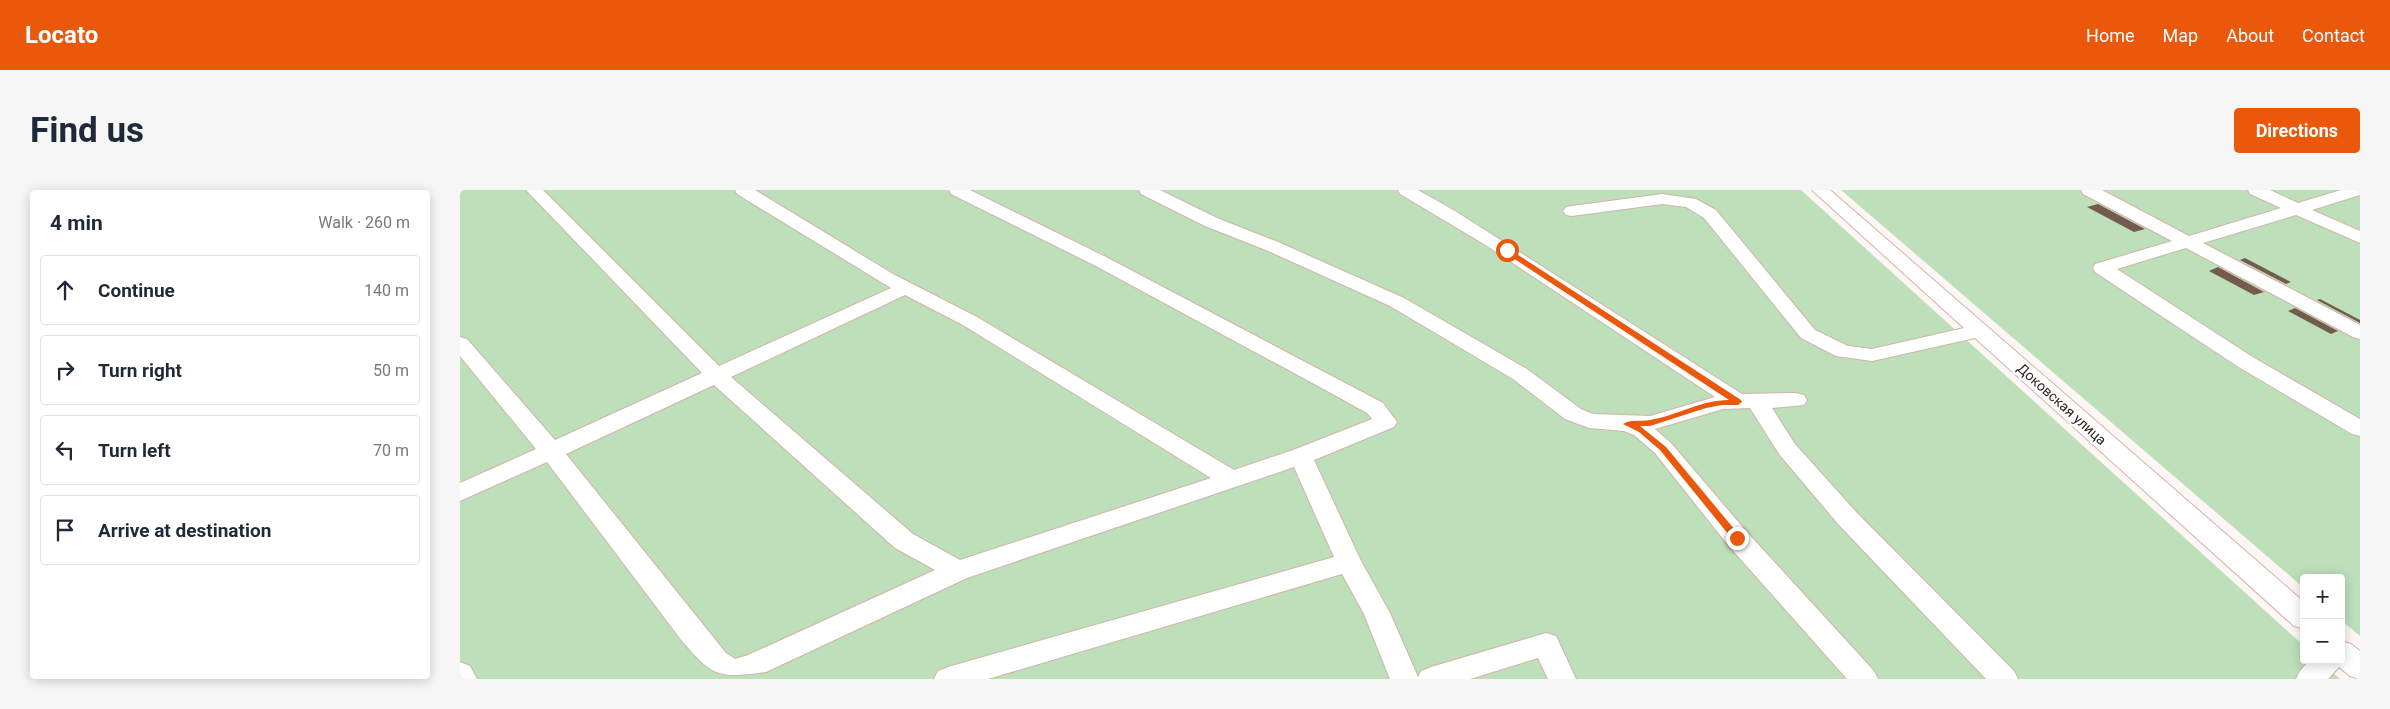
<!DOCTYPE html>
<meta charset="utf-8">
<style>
:root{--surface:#fff;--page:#f6f6f7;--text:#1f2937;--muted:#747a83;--line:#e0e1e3;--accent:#ea580c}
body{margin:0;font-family:Roboto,sans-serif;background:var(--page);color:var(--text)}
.controls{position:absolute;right:15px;bottom:15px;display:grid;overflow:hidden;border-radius:5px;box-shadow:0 2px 12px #0003}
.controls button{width:45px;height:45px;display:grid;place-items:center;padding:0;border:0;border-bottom:1px solid var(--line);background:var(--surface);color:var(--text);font:25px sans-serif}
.stop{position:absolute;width:15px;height:15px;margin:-11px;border:4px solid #ea580c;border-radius:50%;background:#fff}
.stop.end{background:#ea580c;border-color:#fff;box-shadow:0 1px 5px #0008}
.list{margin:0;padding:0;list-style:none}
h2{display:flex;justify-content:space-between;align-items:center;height:65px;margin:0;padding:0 20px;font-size:21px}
h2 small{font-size:16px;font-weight:400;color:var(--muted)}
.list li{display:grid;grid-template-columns:32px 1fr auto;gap:15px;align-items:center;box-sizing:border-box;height:70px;margin:0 10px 10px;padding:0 10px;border:1px solid var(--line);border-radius:5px}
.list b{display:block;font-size:19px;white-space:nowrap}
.list em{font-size:16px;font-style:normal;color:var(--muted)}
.icon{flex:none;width:28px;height:28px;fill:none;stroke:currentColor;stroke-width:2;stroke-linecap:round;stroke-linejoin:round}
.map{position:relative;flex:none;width:1900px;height:489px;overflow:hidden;border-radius:5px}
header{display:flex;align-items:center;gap:30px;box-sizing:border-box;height:70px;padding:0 25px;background:var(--accent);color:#fff}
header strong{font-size:24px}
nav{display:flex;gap:28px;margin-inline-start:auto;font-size:18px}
.intro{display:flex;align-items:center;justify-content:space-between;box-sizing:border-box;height:120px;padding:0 30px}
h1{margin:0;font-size:35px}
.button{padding:12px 22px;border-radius:5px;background:var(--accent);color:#fff;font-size:18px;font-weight:700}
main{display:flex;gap:30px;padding:0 30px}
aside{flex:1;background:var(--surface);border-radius:5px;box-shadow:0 2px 12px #0003}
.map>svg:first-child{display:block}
.green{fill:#bddfba}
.building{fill:#745b50}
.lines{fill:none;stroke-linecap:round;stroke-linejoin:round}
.minor-casing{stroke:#d1b4a8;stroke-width:2}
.minor{fill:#fff;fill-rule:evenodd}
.route{fill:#ea580c}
.labels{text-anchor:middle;stroke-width:5;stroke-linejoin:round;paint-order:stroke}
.street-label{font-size:14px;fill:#2e241f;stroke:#fff}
</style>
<header>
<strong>Locato</strong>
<nav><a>Home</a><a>Map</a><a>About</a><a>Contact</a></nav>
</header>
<div class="intro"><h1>Find us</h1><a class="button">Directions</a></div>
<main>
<aside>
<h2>4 min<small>Walk · 260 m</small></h2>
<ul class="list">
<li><svg class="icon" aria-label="ahead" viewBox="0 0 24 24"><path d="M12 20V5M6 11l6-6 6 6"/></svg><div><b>Continue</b></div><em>140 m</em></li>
<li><svg class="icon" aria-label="right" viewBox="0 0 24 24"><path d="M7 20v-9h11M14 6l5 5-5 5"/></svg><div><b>Turn right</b></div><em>50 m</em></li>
<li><svg class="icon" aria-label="left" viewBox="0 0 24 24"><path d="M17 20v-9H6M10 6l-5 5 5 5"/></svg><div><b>Turn left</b></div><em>70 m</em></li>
<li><svg class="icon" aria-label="arrive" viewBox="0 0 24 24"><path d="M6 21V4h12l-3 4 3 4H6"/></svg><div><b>Arrive at destination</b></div></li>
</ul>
</aside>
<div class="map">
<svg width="1900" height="489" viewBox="0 0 1900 489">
<rect width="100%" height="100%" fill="#fdf6f4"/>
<g class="green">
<polygon points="0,0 1341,0 1844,456 1844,470 1859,470 1880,489 0,489"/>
<polygon points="1381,0 1900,0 1900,446 1881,430 1881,388 1844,388 1844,398"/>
</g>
<g class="building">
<polygon points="1638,14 1685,39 1674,42 1627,17"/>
<polygon points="1785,68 1831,92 1826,94 1780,70"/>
<polygon points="1758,77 1804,102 1794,105 1749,81"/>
<polygon points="1860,109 1900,130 1900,133 1857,110"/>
<polygon points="1835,118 1878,141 1871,144 1828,121"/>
</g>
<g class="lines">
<g class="minor-casing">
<g id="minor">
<path d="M 66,0 L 83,0 L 259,176 L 431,98 L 277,4 L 275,0 L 295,0 L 433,84 L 517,127 L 774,280 L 833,260 L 912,229 L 907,223 L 869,202 L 634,75 L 491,4 L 489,0 L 510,0 L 646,67 L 923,213 L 937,232 L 934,237 L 854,270 L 901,371 L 930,423 L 958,487 L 961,481 L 971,477 L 1086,443 L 1096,446 L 1116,489 L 1088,489 L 1078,468 L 1010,489 L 930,489 L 904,424 L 882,384 L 528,489 L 474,489 L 478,481 L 488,477 L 874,367 L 834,277 L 507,388 L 306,482 C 258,489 252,486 222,451 L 87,272 L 0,311 L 0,293 L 76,259 L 0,166 L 0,147 L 7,149 L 95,250 L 242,183 ZM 445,105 L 503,135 L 751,288 L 500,370 L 453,344 L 271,187 ZM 254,195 L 435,358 L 475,380 L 288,465 L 275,469 L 266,463 L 106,264 Z"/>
<polygon points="679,0 700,0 757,28 818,52 944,108 1067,179 1121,219 1133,224 1190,226 1255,207 1024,54 940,4 938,0 958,0 995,21 1282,204 1336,203 1344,205 1347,210 1344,215 1312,218 1335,254 1397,323 1554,481 1558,489 1526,489 1379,335 1319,264 1290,218 1263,219 1195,239 1211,253 1286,341 1414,481 1418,489 1387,489 1268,355 1195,263 1174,245 1164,241 1129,238 1105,229 1053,189 930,116 806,60 745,36 681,4"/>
<polygon points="1352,0 1370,0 1844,412 1844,439 1834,436 1515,148 1412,171 1376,166 1341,148 1244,28 1226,17 1202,14 1112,26 1106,25 1103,21 1106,17 1112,16 1202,4 1236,9 1256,20 1355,140 1388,156 1412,159 1504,138"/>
<polygon points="1621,0 1642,0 1729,46 1821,18 1790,4 1788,0 1810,0 1838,13 1881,0 1900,0 1900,5 1852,20 1900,41 1900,53 1836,25 1743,53 1900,135 1900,149 1893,147 1726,58 1657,79 1791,166 1900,229 1900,246 1892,244 1777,176 1635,82 1633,78 1635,74 1712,51 1623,4"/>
<polygon points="1881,451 1891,454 1900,461 1900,489 1890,486 1879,477 1868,489 1836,489 1840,481 1850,470 1881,470"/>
<polygon points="0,472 10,476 17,489 0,489"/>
</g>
</g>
<use href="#minor" class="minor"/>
</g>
<path class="route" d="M 1044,59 L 1049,59 L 1281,210 L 1282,212 L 1278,215 L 1262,215 L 1246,218 L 1190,236 L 1180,236 L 1206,257 L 1280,346 L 1280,350 L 1273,350 L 1200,260 L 1179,242 L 1163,234 C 1170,229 1181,232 1190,230 C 1216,226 1241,210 1269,210 L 1044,62 Z"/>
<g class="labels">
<g class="street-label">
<text transform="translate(1602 214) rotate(42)" y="5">Доковская улица</text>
</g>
</g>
</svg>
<div class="controls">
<button>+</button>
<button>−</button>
</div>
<div class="stop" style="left:1047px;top:60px"></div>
<div class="stop end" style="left:1277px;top:348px"></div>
</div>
</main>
